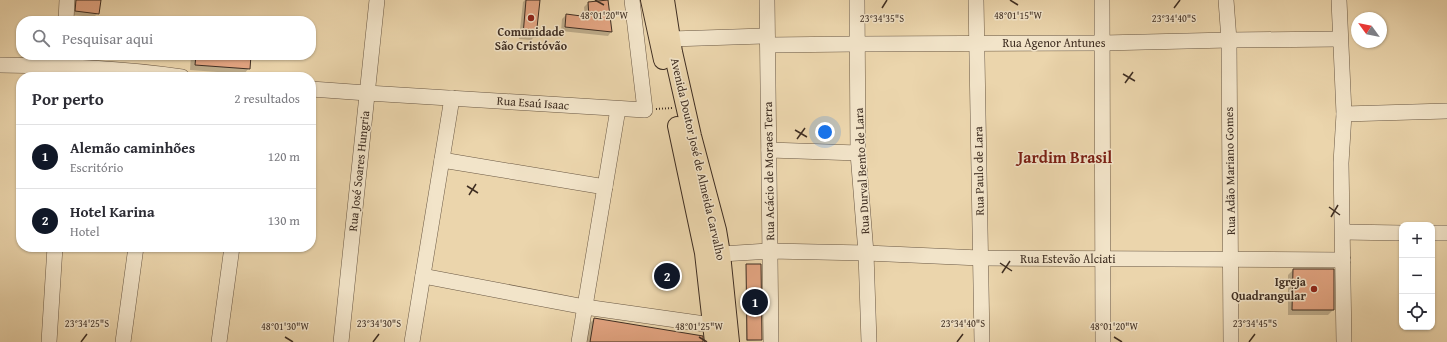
<!DOCTYPE html>
<html lang="pt">
<meta charset="utf-8">
<style>
:root{--surface:#fff;--page:#f2f2f3;--text:#2b2b33;--muted:#7c7c81;--line:#e1e1e2;--accent:#111827}
body{margin:0;font-family:"Gentium Book Plus",serif;background:var(--page);color:var(--text)}
.controls{position:absolute;right:12px;bottom:12px;display:grid;overflow:hidden;border-radius:8px;box-shadow:0 1px 3px #0004}
.controls button{width:36px;height:36px;display:grid;place-items:center;padding:0;border:0;border-bottom:1px solid var(--line);background:var(--surface);color:var(--text);font:20px sans-serif}
.compass{position:absolute;left:1351px;top:12px;width:36px;height:36px;border-radius:50%;background:var(--surface);box-shadow:0 1px 3px #0004;rotate:303deg}
.you{position:absolute;left:825px;top:132px;width:14px;height:14px;margin:-10px;border:3px solid #fff;border-radius:50%;background:#1a73e8;box-shadow:0 0 0 6px #1a73e833}
.badge{display:grid;place-items:center;width:26px;height:26px;border-radius:50%;background:var(--accent);color:#fff;font-size:13px;font-weight:700}
.pin{position:absolute;translate:-50% -50%;border:2px solid #fff;box-shadow:0 1px 4px #0006}
.list{margin:0;padding:0;list-style:none}
h2{display:flex;justify-content:space-between;align-items:center;height:52px;margin:0;padding:0 16px;font-size:17px}
h2 small{font-size:13px;font-weight:400;color:var(--muted)}
.list li{display:grid;grid-template-columns:26px 1fr auto;gap:12px;align-items:center;box-sizing:border-box;height:64px;padding:0 16px;border-top:1px solid var(--line)}
.list b{display:block;font-size:15px;white-space:nowrap}
.list p{margin:0;font-size:13px;white-space:nowrap;color:var(--muted)}
.list em{font-size:13px;font-style:normal;color:var(--muted)}
.icon{flex:none;width:22px;height:22px;fill:none;stroke:currentColor;stroke-width:2;stroke-linecap:round;stroke-linejoin:round}
.map{position:relative;flex:none;width:1447px;height:342px;overflow:hidden}
.search{position:absolute;background:var(--surface);box-shadow:0 1px 3px #0004;left:16px;top:16px;width:300px;height:44px;display:flex;align-items:center;gap:10px;box-sizing:border-box;padding:0 14px;border-radius:16px;color:var(--muted);font-size:15px}
.panel{position:absolute;background:var(--surface);box-shadow:0 1px 3px #0004;left:16px;top:72px;width:300px;height:180px;border-radius:16px}
.map>svg:first-child{display:block}
.shadow{fill:#0003}
.building{fill:#e1a380;stroke:#3f2e22}
.lines{fill:none;stroke-linecap:round;stroke-linejoin:round}
.minor-casing{stroke:#6a5844;stroke-width:16}
.major-casing{stroke:#3f2e22;stroke-width:20}
.path{stroke:#3f2e22;stroke-width:2;stroke-dasharray:1 2;stroke-linecap:butt}
.minor{stroke:#f2e4c9;stroke-width:15}
.major{stroke:#ebd5ac;stroke-width:18}
.ticks{fill:none;stroke:#3f2e22;stroke-width:1.5}
.poi-dot{fill:#8f2418;stroke:#f2e4c9;stroke-width:1.5}
.labels{text-anchor:middle;stroke-width:3;stroke-linejoin:round;paint-order:stroke}
.poi-label{font-size:12px;font-weight:bold;fill:#3f2e22;stroke:#f2e4c9}
.street-label{font-size:12px;fill:#3f2e22;stroke:#f2e4c9}
.district-label{font-size:16px;font-weight:bold;fill:#7a1f14;stroke:#f2e4c9}
.ticks-label{font-size:10px;text-anchor:middle;fill:#3f2e22;stroke:#f2e4c9;stroke-width:3;stroke-linejoin:round;paint-order:stroke}
</style>
<div class="map">
<svg width="1447" height="342" viewBox="0 0 1447 342">
<rect width="100%" height="100%" fill="#ebd5ac"/>
<filter id="stains"><feTurbulence type="fractalNoise" baseFrequency=".005" numOctaves="4"/><feColorMatrix values="0 0 0 0 .2 0 0 0 0 .09 0 0 0 0 .02 0 0 0 .5 -.17"/></filter>
<radialGradient id="worn" r=".72"><stop offset=".6" stop-color="#630" stop-opacity="0"/><stop offset="1" stop-color="#630" stop-opacity=".3"/></radialGradient>
<g class="shadow">
<polygon points="71,0 100,0 98,13 94,17 72,15"/>
<polygon points="525,0 539,0 535,36 531,40 519,39 523,2"/>
<polygon points="607,1 611,32 608,36 561,31 562,19 566,15 585,17 584,7 588,3"/>
<polygon points="199,19 231,21 197,21"/>
<polygon points="191,55 250,55 249,68 244,74 190,70"/>
<polygon points="746,265 761,340 760,340 746,341"/>
<polygon points="1293,270 1333,270 1333,310 1328,315 1288,315 1288,275"/>
<polygon points="594,319 700,342 586,342 589,324"/>
</g>
<g class="building">
<polygon points="76,0 101,0 99,14 75,11"/>
<polygon points="526,0 540,0 536,37 523,35"/>
<polygon points="608,0 612,32 565,27 566,14 589,17 588,2"/>
<polygon points="196,55 251,55 250,69 195,65"/>
<polygon points="746,264 761,264 762,340 747,340"/>
<polygon points="1293,269 1334,269 1334,310 1292,310"/>
<polygon points="594,318 703,336 703,342 590,342"/>
</g>
<g class="lines">
<g class="minor-casing">
<g id="minor">
<polyline points="767,0 771,342"/>
<polyline points="857,0 858,153 866,253 869,342"/>
<polyline points="976,0 982,342"/>
<polyline points="1102,0 1103,342"/>
<polyline points="1226,0 1229,40 1231,342"/>
<polyline points="1339,0 1344,114 1341,163 1344,342"/>
<polyline points="66,21 67,0"/>
<polyline points="671,39 767,36"/>
<polyline points="768,45 857,44 1103,43 1229,40 1340,39"/>
<path d="M 0,65 C 61,66 122,68 182,77"/>
<polyline points="311,89 367,93 645,110 632,0"/>
<polyline points="1344,114 1447,111"/>
<polyline points="769,150 858,153"/>
<polyline points="442,160 605,187"/>
<polyline points="1343,232 1402,233"/>
<polyline points="1432,233 1447,233"/>
<polyline points="721,254 770,251 866,253 980,258 1343,260"/>
<polyline points="423,276 585,307 712,325"/>
<polyline points="49,342 55,247"/>
<polyline points="123,342 136,247"/>
<polyline points="219,342 232,247"/>
<polyline points="341,342 377,0"/>
<polyline points="412,342 452,98"/>
<polyline points="579,342 618,109"/>
</g>
</g>
<g class="major-casing">
<g id="major">
<polyline points="650,0 663,60"/>
<polyline points="665,0 673,52 692,136 717,230 721,254 730,342"/>
<polyline points="677,126 704,253 714,342"/>
</g>
</g>
<polyline class="path" points="656,109 672,108"/>
<use href="#minor" class="minor"/>
<use href="#major" class="major"/>
</g>
<path class="ticks" d="M 595,0 L 604,5M 1010,0 L 1018,5M 882,8 L 887,0M 1174,8 L 1180,0M 1123,74 L 1135,81M 1125,83 L 1133,72M 795,130 L 807,137M 797,139 L 805,128M 467,186 L 478,193M 469,195 L 476,184M 1329,207 L 1340,215M 1331,217 L 1338,205M 1000,263 L 1012,271M 1002,273 L 1010,261M 285,337 L 293,342M 699,337 L 707,342M 1114,337 L 1122,342M 81,342 L 87,334M 373,342 L 379,334M 957,342 L 963,334M 1249,342 L 1255,334"/>
<g class="poi-dot">
<circle cx="531" cy="18" r="4"/>
<circle cx="1314" cy="289" r="4"/>
</g>
<g class="labels">
<g class="poi-label">
<text x="531" y="36">Comunidade<tspan x="531" dy="14">São Cristóvão</tspan></text>
<text x="1306" y="286" text-anchor="end">Igreja<tspan x="1306" dy="14">Quadrangular</tspan></text>
</g>
<g class="street-label">
<text x="1054" y="47">Rua Agenor Antunes</text>
<text transform="translate(533 103) rotate(4)" y="4">Rua Esaú Isaac</text>
<text transform="translate(698 159) rotate(77)" y="4">Avenida Doutor José de Almeida Carvalho</text>
<text transform="translate(359 171) rotate(-84)" y="4">Rua José Soares Hungria</text>
<text transform="translate(769 171) rotate(-91)" y="4">Rua Acácio de Moraes Terra</text>
<text transform="translate(862 171) rotate(-93)" y="4">Rua Durval Bento de Lara</text>
<text transform="translate(979 171) rotate(-91)" y="4">Rua Paulo de Lara</text>
<text transform="translate(1230 171) rotate(-91)" y="4">Rua Adão Mariano Gomes</text>
<text x="1068" y="263">Rua Estevão Alciati</text>
</g>
<g class="district-label">
<text x="1065" y="163">Jardim Brasil</text>
</g>
</g>
<g class="ticks-label">
<text x="604" y="19">48°01'20"W</text>
<text x="1018" y="19">48°01'15"W</text>
<text x="882" y="22">23°34'35"S</text>
<text x="1174" y="22">23°34'40"S</text>
<text x="87" y="327">23°34'25"S</text>
<text x="379" y="327">23°34'30"S</text>
<text x="963" y="327">23°34'40"S</text>
<text x="1255" y="327">23°34'45"S</text>
<text x="699" y="330">48°01'25"W</text>
<text x="1114" y="330">48°01'20"W</text>
<text x="285" y="330">48°01'30"W</text>
</g>
<rect width="100%" height="100%" filter="url(#stains)"/>
<rect width="100%" height="100%" fill="url(#worn)"/>
</svg>
<div class="controls">
<button>+</button>
<button>−</button>
<button><svg class="icon" aria-label="locate" viewBox="0 0 24 24"><circle cx="12" cy="12" r="6"/><path d="M12 2v4M12 18v4M2 12h4M18 12h4"/></svg></button>
</div>
<svg class="compass" viewBox="-18 -18 36 36"><path d="M0-13l5 13h-10z" fill="#e53935"/><path d="M0 13l5-13h-10z" fill="#7c7c81"/></svg>
<div class="you"></div>
<div class="pin badge" style="left:755px;top:302px">1</div>
<div class="pin badge" style="left:667px;top:276px">2</div>
<div class="search"><svg class="icon" aria-label="search" viewBox="0 0 24 24"><circle cx="10" cy="10" r="6"/><path d="M15 15l6 6"/></svg>Pesquisar aqui</div>
<section class="panel">
<h2>Por perto<small>2 resultados</small></h2>
<ul class="list">
<li><span class="badge">1</span><div><b>Alemão caminhões</b><p>Escritório</p></div><em>120 m</em></li>
<li><span class="badge">2</span><div><b>Hotel Karina</b><p>Hotel</p></div><em>130 m</em></li>
</ul>
</section>
</div>
